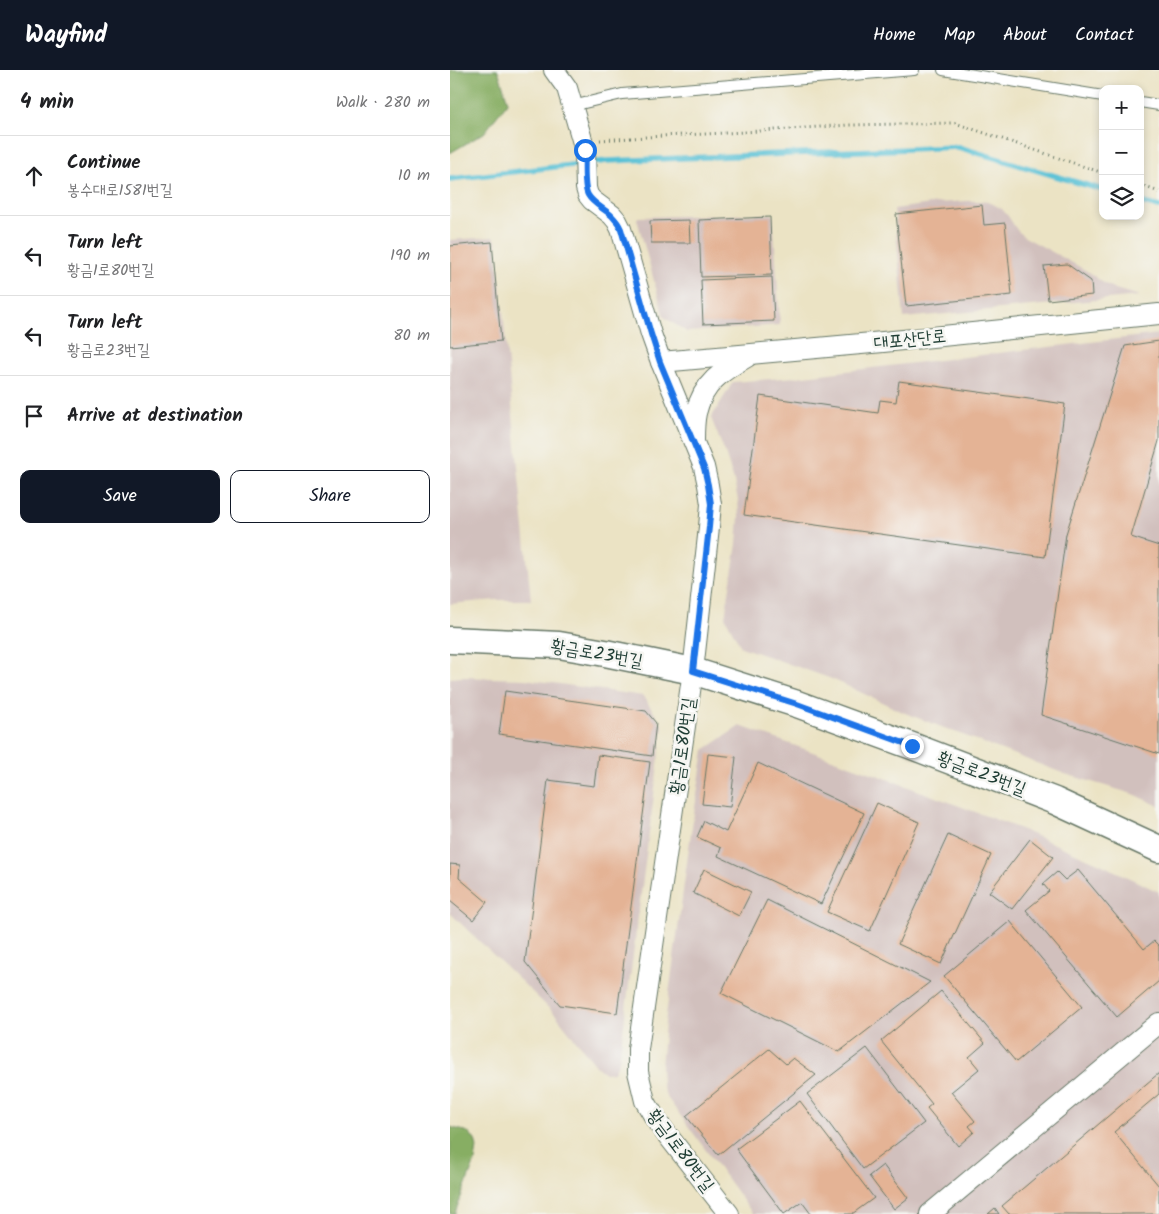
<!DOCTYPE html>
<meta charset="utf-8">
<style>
:root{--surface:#fff;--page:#f6f6f6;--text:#202124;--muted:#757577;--line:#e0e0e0;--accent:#111827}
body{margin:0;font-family:Kalam,"Poor Story",sans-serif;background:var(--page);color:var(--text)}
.controls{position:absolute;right:15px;top:15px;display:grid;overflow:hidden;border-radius:10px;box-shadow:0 2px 8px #0003}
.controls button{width:45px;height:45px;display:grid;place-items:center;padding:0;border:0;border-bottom:1px solid var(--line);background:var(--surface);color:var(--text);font:25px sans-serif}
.stop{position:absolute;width:15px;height:15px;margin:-11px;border:4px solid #1a73e8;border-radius:50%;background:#fff}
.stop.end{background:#1a73e8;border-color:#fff;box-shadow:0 1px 5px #0008}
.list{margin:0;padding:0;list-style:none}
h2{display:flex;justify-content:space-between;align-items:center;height:65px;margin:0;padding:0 20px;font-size:21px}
h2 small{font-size:16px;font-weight:400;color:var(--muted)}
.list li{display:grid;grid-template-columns:32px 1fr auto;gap:15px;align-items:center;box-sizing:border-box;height:80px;padding:0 20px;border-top:1px solid var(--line)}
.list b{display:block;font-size:19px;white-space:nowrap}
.list p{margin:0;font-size:16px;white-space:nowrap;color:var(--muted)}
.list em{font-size:16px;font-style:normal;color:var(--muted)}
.actions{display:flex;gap:10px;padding:15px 20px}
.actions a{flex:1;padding:11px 0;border:1px solid var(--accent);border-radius:10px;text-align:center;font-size:18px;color:var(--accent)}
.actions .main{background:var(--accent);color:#fff}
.icon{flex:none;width:28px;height:28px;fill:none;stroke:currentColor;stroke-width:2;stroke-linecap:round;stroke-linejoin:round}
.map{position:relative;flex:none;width:709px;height:1144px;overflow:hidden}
header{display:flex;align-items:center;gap:30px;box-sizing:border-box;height:70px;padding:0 25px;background:var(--accent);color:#fff}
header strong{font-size:24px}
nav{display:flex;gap:28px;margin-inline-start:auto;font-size:18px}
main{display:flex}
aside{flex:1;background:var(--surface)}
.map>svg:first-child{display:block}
.industrial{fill:#d1c0bd}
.forest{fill:#87ae64;stroke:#53764c}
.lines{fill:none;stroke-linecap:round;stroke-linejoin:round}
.stream{stroke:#59c1d5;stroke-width:5.5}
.building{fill:#e4b395}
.service-casing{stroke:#676;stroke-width:12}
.minor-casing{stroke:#676;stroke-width:22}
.tertiary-casing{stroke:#676;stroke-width:29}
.path{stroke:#676;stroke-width:3;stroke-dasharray:1 4;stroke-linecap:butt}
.service{stroke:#fff;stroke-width:10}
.minor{stroke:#fff;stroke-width:20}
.tertiary{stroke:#fff;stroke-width:26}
.route{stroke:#1a73e8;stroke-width:6}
.labels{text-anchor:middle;stroke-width:5;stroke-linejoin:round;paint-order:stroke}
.street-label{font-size:18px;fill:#1f3d34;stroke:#f6f6f2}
</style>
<header>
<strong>Wayfind</strong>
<nav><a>Home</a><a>Map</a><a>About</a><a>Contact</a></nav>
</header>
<main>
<aside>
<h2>4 min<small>Walk · 280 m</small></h2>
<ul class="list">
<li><svg class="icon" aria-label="ahead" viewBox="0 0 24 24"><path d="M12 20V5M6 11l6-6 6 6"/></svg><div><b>Continue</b><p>봉수대로1581번길</p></div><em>10 m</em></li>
<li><svg class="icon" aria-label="left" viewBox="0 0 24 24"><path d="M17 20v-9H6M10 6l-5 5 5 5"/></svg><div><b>Turn left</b><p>황금1로80번길</p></div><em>190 m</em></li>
<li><svg class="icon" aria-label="left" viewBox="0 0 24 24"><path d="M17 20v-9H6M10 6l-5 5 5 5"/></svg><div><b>Turn left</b><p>황금로23번길</p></div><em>80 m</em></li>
<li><svg class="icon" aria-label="arrive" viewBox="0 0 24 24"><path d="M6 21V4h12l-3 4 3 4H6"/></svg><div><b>Arrive at destination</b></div></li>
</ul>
<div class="actions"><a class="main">Save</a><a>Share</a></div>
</aside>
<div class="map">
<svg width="709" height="1144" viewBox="0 0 709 1144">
<rect width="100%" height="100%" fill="#f6f6f2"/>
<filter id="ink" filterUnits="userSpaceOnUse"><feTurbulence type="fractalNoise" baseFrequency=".02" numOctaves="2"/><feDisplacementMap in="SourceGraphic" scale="10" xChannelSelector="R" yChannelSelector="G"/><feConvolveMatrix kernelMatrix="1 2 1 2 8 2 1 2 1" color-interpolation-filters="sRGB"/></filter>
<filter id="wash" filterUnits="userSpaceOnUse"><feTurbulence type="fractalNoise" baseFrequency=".0096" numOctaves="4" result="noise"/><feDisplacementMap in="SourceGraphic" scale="20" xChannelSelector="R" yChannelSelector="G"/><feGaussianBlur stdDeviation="1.12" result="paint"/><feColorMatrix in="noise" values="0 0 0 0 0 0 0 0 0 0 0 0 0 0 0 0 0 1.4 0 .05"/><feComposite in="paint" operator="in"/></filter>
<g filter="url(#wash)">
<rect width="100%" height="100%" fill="#ebe3c4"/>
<g class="industrial">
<polygon points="517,131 534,131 543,134 552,139 558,146 567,160 573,166 637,201 655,214 665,219 690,226 454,248 444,139 488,133"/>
<polygon points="323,144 330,255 237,262 214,247 187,149 188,147"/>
<polygon points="43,167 46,171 81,530 46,530 0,534 0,170"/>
<polygon points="709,264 709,736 686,725 615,704 455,643 382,609 291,577 275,547 287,474 289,447 288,430 284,411 275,383 261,348 283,312 346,307"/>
<polygon points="12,607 75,609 193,626 213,656 169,992 164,1002 155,1003 147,997 105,944 0,843 0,608"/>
<polygon points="290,656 424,704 568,758 648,793 709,822 709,1144 303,1144 216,1026 212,1014 211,997 215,953 241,763 254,680"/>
</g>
<g class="forest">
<polygon points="0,0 48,0 58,32 34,63 0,83"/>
<polygon points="0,1057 18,1062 25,1070 27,1078 25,1091 6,1140 5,1144 0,1144"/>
</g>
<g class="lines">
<g class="stream">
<polyline points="0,109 157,91 508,77 653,120"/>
<polyline points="690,132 709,137"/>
</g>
</g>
<g id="blocks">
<g class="building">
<polygon points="532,135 534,155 555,153 562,225 456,236 446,144"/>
<polygon points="320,147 322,205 251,207 249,150"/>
<polygon points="239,150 240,173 201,173 200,151"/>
<polygon points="42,172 51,271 0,276 0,176"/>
<polygon points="617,194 641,211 642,225 598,230 594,196"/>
<polygon points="322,207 324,251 253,254 251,210"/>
<polygon points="709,271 709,371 681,467 709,476 709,684 591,645 616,464 675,276"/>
<polygon points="449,311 615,334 595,487 294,445 310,326 428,343 430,330 446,332"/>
<polygon points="55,621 196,641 206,653 202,686 49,664"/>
<polygon points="258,684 286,687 280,737 252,734"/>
<polygon points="148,685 200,692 167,943 110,935 75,892 98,710 144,716"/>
<polygon points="308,693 414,743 371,834 268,786 271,778 247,767 254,751 276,762"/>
<polygon points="427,733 469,752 420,861 377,842"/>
<polygon points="498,765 541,785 491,894 448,874"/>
<polygon points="580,769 603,787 562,839 539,822"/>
<polygon points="0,794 10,795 9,808 37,832 23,850 0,831"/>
<polygon points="254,799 301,822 289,846 243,823"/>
<polygon points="628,800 694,879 704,871 709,876 709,911 667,947 576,840 599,821 593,814 607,802 615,810"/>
<polygon points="317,830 480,912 389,982 271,923"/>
<polygon points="560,851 632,937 566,992 494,906"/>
<polygon points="491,921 535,973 519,987 529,999 501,1022 525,1051 519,1056 524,1062 508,1076 477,1038 482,1034 431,971"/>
<polygon points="417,978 474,1053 413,1099 357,1024"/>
<polygon points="319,979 336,994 343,988 366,1005 268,1085 236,1046"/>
<polygon points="709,1003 709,1024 664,1062 709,1116 709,1144 559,1144 552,1136"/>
<polygon points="350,1031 424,1128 402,1144 361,1144 352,1132 334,1144 286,1079"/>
<polygon points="433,1095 458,1128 444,1139 419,1106"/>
<polygon points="545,1138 549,1144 538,1144"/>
</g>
</g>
</g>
<g filter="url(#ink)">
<use href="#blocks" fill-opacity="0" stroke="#676" stroke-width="1"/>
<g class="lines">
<g class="service-casing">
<g id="service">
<polyline points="493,0 653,26"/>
<polyline points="690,32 709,35"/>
<polyline points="122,36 172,24 464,0"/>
</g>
</g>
<g class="minor-casing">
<g id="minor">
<polyline points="104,0 117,18 135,80 136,118 138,125 142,130 162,145 167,151 171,159 201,264 211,292 254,397 258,415 261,434 259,457 243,601 188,979 188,1002 195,1031 208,1053 279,1144"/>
<polyline points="211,292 433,272 709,244"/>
<path d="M 244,370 C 244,361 244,352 246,343 C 253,313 272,301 297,287"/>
<polyline points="480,1144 709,953"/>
</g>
</g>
<g class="tertiary-casing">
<polyline id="tertiary" points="0,570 109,575 155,583 243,601 347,634 462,676 605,731 709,779"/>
</g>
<g class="path">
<polyline points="150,70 212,66 295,62 399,55 505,53 653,103"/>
<polyline points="690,115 709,122"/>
</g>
<use href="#service" class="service"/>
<use href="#minor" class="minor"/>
<use href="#tertiary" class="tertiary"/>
</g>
</g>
<g class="lines" filter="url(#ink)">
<path class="route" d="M 135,80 C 135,91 133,117 138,125 C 143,134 155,139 162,146 C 166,150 169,154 171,159 L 201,264 L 210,292 L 254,398 L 258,415 L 261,434 L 259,457 L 243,601 L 347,634 L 462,676"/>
</g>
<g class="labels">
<g class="street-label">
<text transform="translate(460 269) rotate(-6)" y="6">대포산단로</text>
<text transform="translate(147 583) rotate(10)" y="6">황금로23번길</text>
<text transform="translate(232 676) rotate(-82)" y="6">황금1로80번길</text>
<text transform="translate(532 703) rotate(21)" y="6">황금로23번길</text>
<text transform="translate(231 1080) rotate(53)" y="6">황금1로80번길</text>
</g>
</g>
</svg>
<div class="controls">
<button>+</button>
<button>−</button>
<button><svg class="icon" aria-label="layers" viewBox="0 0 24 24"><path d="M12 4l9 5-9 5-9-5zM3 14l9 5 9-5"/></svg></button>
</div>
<div class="stop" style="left:135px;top:80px"></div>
<div class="stop end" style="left:462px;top:676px"></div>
</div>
</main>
